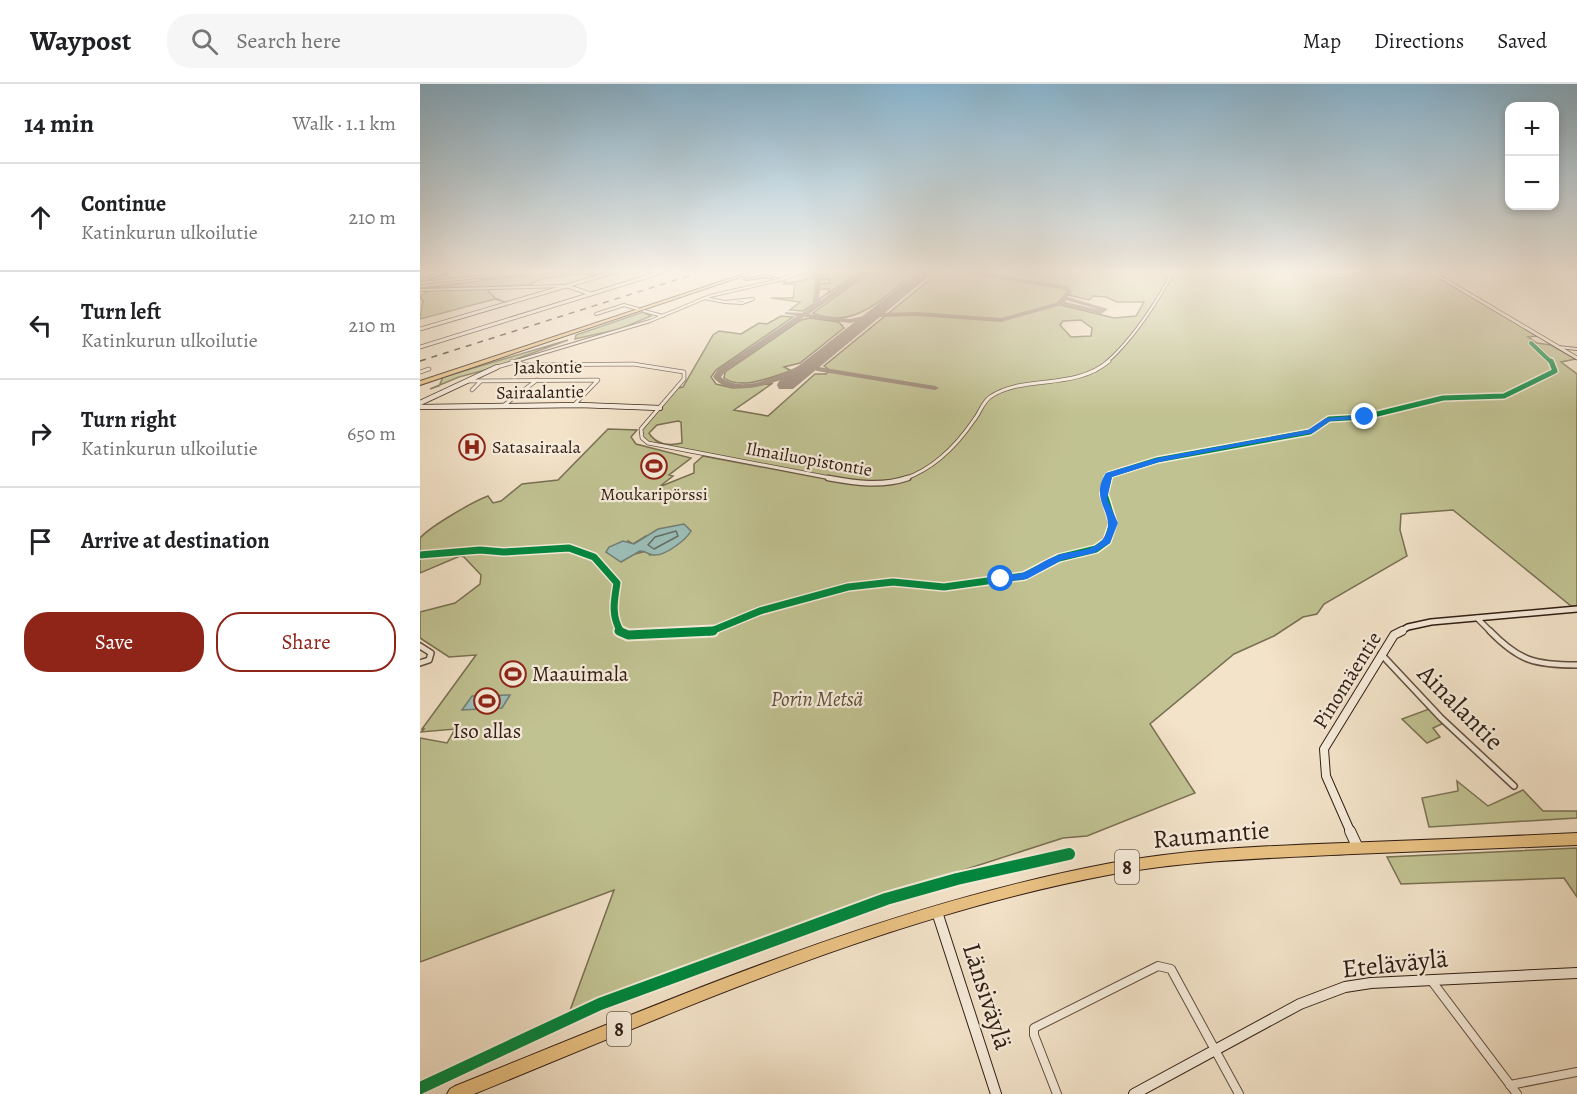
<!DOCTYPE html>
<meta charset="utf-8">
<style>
:root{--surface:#fff;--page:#f6f6f6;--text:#202124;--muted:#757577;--line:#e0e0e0;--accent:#8f2418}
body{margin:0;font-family:Alegreya,serif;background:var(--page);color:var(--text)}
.controls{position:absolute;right:18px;top:18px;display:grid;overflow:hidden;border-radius:12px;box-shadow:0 3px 9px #0003}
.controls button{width:54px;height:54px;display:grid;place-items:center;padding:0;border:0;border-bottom:2px solid var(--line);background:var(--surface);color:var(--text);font:30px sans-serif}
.stop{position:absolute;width:18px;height:18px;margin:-14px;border:4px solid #1a73e8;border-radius:50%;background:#fff}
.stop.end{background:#1a73e8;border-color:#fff;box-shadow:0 2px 6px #0008}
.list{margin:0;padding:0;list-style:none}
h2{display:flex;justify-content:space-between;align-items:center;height:78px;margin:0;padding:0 24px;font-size:26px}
h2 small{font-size:20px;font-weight:400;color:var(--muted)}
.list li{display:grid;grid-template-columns:39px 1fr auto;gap:18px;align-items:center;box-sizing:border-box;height:108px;padding:0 24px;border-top:2px solid var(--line)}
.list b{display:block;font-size:22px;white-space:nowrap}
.list p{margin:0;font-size:20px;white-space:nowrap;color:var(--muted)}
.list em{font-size:20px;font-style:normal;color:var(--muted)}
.actions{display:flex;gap:12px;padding:18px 24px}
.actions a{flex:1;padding:14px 0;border:2px solid var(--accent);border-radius:24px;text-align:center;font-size:21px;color:var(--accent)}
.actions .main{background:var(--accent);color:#fff}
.icon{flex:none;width:33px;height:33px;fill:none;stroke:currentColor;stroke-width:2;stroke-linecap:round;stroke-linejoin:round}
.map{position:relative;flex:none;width:1157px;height:1010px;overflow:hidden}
header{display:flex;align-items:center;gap:36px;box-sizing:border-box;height:84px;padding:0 30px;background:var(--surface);border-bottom:2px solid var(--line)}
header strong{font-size:28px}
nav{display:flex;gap:33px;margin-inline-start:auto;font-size:21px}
.search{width:420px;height:54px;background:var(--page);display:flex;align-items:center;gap:15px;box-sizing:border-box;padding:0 21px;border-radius:24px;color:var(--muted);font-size:22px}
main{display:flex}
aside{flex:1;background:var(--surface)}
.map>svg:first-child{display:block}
.green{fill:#c1c292;stroke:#797053;stroke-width:1.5;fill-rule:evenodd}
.water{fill:#9bbeb8;stroke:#717e76;stroke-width:1.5}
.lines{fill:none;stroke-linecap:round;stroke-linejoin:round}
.shore{stroke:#666e66;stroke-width:1.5}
.taxiway{fill:#92806e;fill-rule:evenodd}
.runway{fill:#92806e;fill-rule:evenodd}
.street-far4-casing{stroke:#624e41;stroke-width:4}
.street-far3-casing{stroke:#624e41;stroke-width:4.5}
.street-far2-casing{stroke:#624e41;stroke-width:7}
.street-far1-casing{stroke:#624e41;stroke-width:8}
.street-casing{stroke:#624e41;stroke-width:10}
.secondary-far4-casing{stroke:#311d14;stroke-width:4.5}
.secondary-far3-casing{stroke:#311d14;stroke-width:6}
.secondary-far2-casing{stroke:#311d14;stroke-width:8}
.secondary-far1-casing{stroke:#311d14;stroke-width:10}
.secondary-casing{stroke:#311d14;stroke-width:12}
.highway-casing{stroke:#311d14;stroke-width:2}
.street-far4{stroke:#f7eddc;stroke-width:2}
.street-far3{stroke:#f7eddc;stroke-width:3}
.street-far2{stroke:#f7eddc;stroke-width:4.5}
.street-far1{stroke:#f7eddc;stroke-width:5}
.street{stroke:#f7eddc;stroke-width:8}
.secondary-far4{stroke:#f7eddc;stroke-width:3}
.secondary-far3{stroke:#f7eddc;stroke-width:4.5}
.secondary-far2{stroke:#f7eddc;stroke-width:5}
.secondary-far1{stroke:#f7eddc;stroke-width:8}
.secondary{stroke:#f7eddc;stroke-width:10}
.highway{fill:#eac284;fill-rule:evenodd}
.rail{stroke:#311d14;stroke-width:1.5;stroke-dasharray:6 6;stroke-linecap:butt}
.cycleway-far4-casing{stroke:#f7eddc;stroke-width:6}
.cycleway-far3-casing{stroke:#f7eddc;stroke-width:8}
.cycleway-far2-casing{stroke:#f7eddc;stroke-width:10}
.cycleway-far1-casing{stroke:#f7eddc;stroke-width:13}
.cycleway-casing{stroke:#f7eddc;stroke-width:16}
.cycleway-far4{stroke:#00873e;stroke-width:4}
.cycleway-far3{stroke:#00873e;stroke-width:5}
.cycleway-far2{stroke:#00873e;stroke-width:7}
.cycleway-far1{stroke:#00873e;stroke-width:9}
.cycleway{stroke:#00873e;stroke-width:12}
.route{fill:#1a73e8}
.labels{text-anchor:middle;stroke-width:4.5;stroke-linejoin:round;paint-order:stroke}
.far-street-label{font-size:18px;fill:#311d14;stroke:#f7eddc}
.far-poi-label{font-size:18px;fill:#311d14;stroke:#f7eddc;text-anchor:start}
.shield{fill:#f7eddc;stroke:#6c5b50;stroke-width:1.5}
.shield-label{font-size:20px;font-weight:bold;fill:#311d14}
.poi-label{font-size:21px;fill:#311d14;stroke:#f7eddc;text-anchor:start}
.street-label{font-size:21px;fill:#311d14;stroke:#f7eddc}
.park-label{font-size:21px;font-style:italic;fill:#5c4f3a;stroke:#f7eddc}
.near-street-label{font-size:26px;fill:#311d14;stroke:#f7eddc}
</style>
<header>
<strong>Waypost</strong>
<div class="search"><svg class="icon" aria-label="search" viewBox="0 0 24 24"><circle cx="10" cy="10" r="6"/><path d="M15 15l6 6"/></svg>Search here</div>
<nav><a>Map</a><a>Directions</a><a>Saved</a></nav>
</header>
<main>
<aside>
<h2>14 min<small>Walk · 1.1 km</small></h2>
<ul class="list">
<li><svg class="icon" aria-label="ahead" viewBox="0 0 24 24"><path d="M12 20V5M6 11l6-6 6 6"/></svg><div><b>Continue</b><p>Katinkurun ulkoilutie</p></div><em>210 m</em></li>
<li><svg class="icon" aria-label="left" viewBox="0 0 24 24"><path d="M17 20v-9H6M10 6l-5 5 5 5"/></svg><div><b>Turn left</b><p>Katinkurun ulkoilutie</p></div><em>210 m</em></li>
<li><svg class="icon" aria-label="right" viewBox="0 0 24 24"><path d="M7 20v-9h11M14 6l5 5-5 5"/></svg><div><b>Turn right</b><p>Katinkurun ulkoilutie</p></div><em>650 m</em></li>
<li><svg class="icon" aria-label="arrive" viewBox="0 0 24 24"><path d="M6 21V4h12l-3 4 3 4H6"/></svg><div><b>Arrive at destination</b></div></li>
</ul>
<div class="actions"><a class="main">Save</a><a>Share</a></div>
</aside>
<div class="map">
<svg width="1157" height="1010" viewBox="0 0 1157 1010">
<rect width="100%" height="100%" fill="#f3e3c9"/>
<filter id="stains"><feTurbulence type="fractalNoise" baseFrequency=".00333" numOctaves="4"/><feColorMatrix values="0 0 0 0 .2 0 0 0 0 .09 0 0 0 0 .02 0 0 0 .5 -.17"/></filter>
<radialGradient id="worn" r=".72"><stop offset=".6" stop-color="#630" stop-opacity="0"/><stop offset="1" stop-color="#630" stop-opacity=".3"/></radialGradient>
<g class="green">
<polygon points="146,188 190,188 174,192 163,189 121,195 109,201 65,203 75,214 85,218 75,215 0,235 3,217 0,212 10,206 58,203 0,204 60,197 63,193 65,193 63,196"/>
<path d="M 397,188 L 394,220 L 383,227 L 370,226 L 380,218 L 351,214 L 373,214 L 375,200 L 363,200 L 364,198 C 377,199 387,197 397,188 Z"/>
<polygon points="401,188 442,188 399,215 409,208 409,205 399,205 399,200 410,199 409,195 399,196"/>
<path d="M 450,188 L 496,188 C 466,211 434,248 393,229 Z"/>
<path d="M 519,188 L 904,188 L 913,193 L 936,188 L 1012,188 L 1118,252 L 1108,253 L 1117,259 L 1131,261 L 1156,275 L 1141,278 L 1157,290 L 1157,522 L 1151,522 L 1033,426 L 981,430 L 980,446 L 987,472 L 904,520 L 897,530 L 883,533 L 854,552 L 814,570 L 730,640 L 775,709 L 667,752 L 643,754 L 466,811 L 182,914 L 148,932 L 194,806 L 0,878 L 0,654 L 27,659 L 35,645 L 1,648 L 4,645 L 2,645 L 56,571 L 29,573 L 0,554 L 0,528 L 35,519 L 60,500 L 61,491 L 44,473 L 40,472 L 0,489 L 0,454 C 11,442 52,418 68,412 L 73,419 L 81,417 L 102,400 L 138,396 L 188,345 L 217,346 L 211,353 L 216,360 L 271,374 L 249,391 L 253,392 L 239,403 L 274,389 L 274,380 L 283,372 L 416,397 L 234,361 L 224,356 L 220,348 L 257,304 L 263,303 L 293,251 L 299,247 L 321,250 L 339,239 L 347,240 L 361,232 L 373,233 L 296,286 L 291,293 L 296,300 L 313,304 L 353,299 L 314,326 L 348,332 L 395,290 L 406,290 L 410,286 L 404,282 ZM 645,210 L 669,216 L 673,212 L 686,213 L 697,218 L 724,218 L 716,232 L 694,234 L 637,220 ZM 661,236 L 672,244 L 671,252 L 651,253 L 640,241 L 643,237 ZM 258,337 L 261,338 L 262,359 C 250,362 236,361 229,349 L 237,341 ZM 226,452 L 263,455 L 230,471 L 226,467 L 211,471 L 208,457 L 213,460 Z"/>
<polygon points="223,228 231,232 200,245 155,255 156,251"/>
<path d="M 390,234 L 419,238 L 424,244 L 380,279 L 364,283 L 370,286 L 367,288 C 349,294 321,306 304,294 L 305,288 L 381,236 Z"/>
<polygon points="148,256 69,285 39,293 10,305 19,302 23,293"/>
<polygon points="1009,625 1024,639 1013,644 1020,653 1007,659 982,635"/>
<polygon points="1037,697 1068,722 1103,706 1123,727 1157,727 1157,734 1009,743 1002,714 1038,707"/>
<polygon points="1157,764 1157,813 1144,794 981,800 967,773"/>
</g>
<g class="water">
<path d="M 264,440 L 271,447 C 266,456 245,472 234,471 C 228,471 227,467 220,467 L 201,478 L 186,468 L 189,463 L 203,457 L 214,460 L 238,445 Z"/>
<polygon points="90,611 82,624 42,626 52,612"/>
</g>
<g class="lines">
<polygon class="shore" points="256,447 258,452 234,465 228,461 235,453"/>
<g class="taxiway">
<path d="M 396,188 L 402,188 L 399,213 L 401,216 L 442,188 L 449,188 L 389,230 L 430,235 L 458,229 L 497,228 L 581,234 L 639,218 L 646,207 L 642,205 L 542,188 L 555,188 L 646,202 L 652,207 L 648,213 L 688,225 L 681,230 L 642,221 L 581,238 L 497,232 L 458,233 L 430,239 L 384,233 L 304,289 L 301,293 C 327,314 372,283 397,274 L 401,276 L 398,279 L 399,283 L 515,302 L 519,304 L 515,306 L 397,287 L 391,283 C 369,294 312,319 293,293 L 298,285 L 377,232 L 365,230 L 365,228 L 382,229 L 396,219 L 393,216 ZM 646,216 L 680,226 L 645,218 Z"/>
<polygon points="504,188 511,188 508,190"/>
</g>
<polygon class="runway" points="499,188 514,188 373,305 359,305 357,301 359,297"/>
<g class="street-far4-casing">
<g id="street-far4">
<polyline points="904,188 915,193 936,188"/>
<polyline points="2,196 25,188"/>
<polyline points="25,196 30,188"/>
<polyline points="0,199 106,188"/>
<polyline points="0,206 146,202"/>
<polyline points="284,214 305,218"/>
<polygon points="333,215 322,219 305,218"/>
<polyline points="224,227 243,232"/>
<polyline points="176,230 204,221 218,225"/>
<polyline points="1138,263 1157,265"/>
<polyline points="92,277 96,278"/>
<polyline points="93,278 230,237 290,212 359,196"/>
<path d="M 687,278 C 713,255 733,224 750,194 L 746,188"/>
</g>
</g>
<g class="street-far3-casing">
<g id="street-far3">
<polyline points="92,277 106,281 213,280 264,288 264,295 221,345 222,354 228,359 416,395"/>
<polyline points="77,283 98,277"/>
<polyline points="0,288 9,285"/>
<polyline points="48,297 178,296 154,321"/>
<polyline points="52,306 61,297"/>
<polyline points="83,322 117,296"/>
<path d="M 484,395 C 513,385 537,361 554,336 C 560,329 562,319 570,313 C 604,290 654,307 689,277"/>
</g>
</g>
<g class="street-far2-casing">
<g id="street-far2">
<path d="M 408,394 C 436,399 461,403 488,394"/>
<polyline points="1057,534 1071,548"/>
</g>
</g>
<g class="street-far1-casing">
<g id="street-far1">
<path d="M 1070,547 C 1099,577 1115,581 1157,581"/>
<polyline points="0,562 11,569 9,576 0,579"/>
<polyline points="961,570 1021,634 1094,702"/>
</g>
</g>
<g class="street-casing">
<g id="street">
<polyline points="1011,896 1097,1010"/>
<polyline points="1090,1001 1157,988"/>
<polyline points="637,1010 614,951 614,944 738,882 751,885 819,1010"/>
</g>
</g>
<g class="secondary-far4-casing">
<g id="secondary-far4">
<polyline points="1012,188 1157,274"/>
<polyline points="359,196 383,188"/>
<polyline points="147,202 171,210"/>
<polyline points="0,245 194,188"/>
<polyline points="0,263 242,188"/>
</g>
</g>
<g class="secondary-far3-casing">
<g id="secondary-far3">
<polyline points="0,319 77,283"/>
<polyline points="0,323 160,321 240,324"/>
</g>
</g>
<g class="secondary-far2-casing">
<polyline id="secondary-far2" points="979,548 988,543 1011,538 1157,525"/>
</g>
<g class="secondary-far1-casing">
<polyline id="secondary-far1" points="931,749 906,692 904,665 974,551 982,547"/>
</g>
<g class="secondary-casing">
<g id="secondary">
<polyline points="930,747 938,764"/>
<polyline points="517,828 576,1010"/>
<polyline points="714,1010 880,920 925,903 951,899 1157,889"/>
</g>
</g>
<g class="highway-casing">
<g id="highway">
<polygon points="330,188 335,188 0,301 0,297"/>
<polygon points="347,191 361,196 359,197 347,193 326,196 324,195"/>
<path d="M 1157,749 L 1157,761 C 1082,764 1008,767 933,770 C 851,774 769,776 688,791 C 467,833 260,926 54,1010 L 27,1010 L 30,1005 L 35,1002 C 247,917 460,823 686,780 C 764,765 844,762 924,759 C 1002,756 1079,753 1157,749 Z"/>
</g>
</g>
<use href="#street-far4" class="street-far4"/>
<use href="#street-far3" class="street-far3"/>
<use href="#street-far2" class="street-far2"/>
<use href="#street-far1" class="street-far1"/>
<use href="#street" class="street"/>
<use href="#secondary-far4" class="secondary-far4"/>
<use href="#secondary-far3" class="secondary-far3"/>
<use href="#secondary-far2" class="secondary-far2"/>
<use href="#secondary-far1" class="secondary-far1"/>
<use href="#secondary" class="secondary"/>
<use href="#highway" class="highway"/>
<polyline class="rail" points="0,277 281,188"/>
<g class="cycleway-far4-casing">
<polyline id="cycleway-far4" points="1111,259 1131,278"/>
</g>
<g class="cycleway-far3-casing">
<polyline id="cycleway-far3" points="687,395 689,391 737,376 890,348 909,335 945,333 1023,314 1084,312 1135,287 1131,277"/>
</g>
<g class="cycleway-far2-casing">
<g id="cycleway-far2">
<path d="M 0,471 L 60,466 L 84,468 L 149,464 L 174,473 L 197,499 C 194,517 191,532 201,548"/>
<polyline points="289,548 340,527 428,503 473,498 524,503 604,492 639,474 676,465 687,457 693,439 684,410 688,394"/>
</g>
</g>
<g class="cycleway-far1-casing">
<polyline id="cycleway-far1" points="199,547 208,551 293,547"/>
</g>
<g class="cycleway-casing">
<polyline id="cycleway" points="0,1004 180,920 466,815 537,795 649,770"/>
</g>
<use href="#cycleway-far4" class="cycleway-far4"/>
<use href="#cycleway-far3" class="cycleway-far3"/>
<use href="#cycleway-far2" class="cycleway-far2"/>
<use href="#cycleway-far1" class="cycleway-far1"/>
<use href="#cycleway" class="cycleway"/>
</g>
<linearGradient id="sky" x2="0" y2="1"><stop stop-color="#89b8d5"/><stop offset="0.57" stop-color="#faf2e7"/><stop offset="1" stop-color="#faf2e7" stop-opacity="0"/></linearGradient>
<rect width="1157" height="329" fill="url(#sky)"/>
<path class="route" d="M 945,331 L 947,334 L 910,337 L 893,349 L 798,366 L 739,378 L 692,393 L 687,415 L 698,439 L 690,459 L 674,469 L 642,476 L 607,495 L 581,498 L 576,495 C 583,489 594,492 602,489 C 614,485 624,476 636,472 C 650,466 673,469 683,455 C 700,431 667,418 686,389 L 737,374 L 888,346 L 906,334 Z"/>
<defs>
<g id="hospital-ring" transform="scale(1.35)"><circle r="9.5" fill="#f7eddc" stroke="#8f2418" stroke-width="1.5"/><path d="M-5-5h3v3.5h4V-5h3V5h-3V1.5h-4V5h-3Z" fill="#8f2418"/></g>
<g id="stadium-ring" transform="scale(1.35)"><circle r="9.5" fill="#f7eddc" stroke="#8f2418" stroke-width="1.5"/><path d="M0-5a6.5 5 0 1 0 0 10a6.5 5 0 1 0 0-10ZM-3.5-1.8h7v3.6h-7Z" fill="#8f2418"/></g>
</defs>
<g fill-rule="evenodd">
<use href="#hospital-ring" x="52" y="363"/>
<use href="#stadium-ring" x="234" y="382"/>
<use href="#stadium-ring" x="93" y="590"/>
<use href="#stadium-ring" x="67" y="617"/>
</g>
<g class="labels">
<g class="far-street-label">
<text transform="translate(128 283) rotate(-1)" y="6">Jaakontie</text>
<text transform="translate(120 308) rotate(-1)" y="6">Sairaalantie</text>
<text transform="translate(389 375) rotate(10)" y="6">Ilmailuopistontie</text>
</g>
<g class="far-poi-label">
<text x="72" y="369">Satasairaala</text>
<text x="234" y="416" text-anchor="middle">Moukaripörssi</text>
</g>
<g class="shield">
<rect x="695" y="766" width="24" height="34" rx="4.5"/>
<rect x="187" y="928" width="24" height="34" rx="4.5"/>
</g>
<g class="shield-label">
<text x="707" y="790">8</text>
<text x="199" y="952">8</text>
</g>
<g class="poi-label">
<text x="112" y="597">Maauimala</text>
<text x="67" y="654" text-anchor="middle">Iso allas</text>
</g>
<g class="street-label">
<text transform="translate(927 596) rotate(-58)" y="7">Pinomäentie</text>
</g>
<g class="park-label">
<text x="397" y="622">Porin Metsä</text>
</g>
<g class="near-street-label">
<text transform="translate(1041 623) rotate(45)" y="9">Ainalantie</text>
<text transform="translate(791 750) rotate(-5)" y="9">Raumantie</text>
<text transform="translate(975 879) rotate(-6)" y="9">Eteläväylä</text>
<text transform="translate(568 912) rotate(72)" y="9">Länsiväylä</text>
</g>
</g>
<rect width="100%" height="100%" filter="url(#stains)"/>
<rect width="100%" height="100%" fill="url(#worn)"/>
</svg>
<div class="controls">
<button>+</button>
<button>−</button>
</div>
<div class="stop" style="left:581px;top:495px"></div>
<div class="stop end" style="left:945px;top:333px"></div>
</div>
</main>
